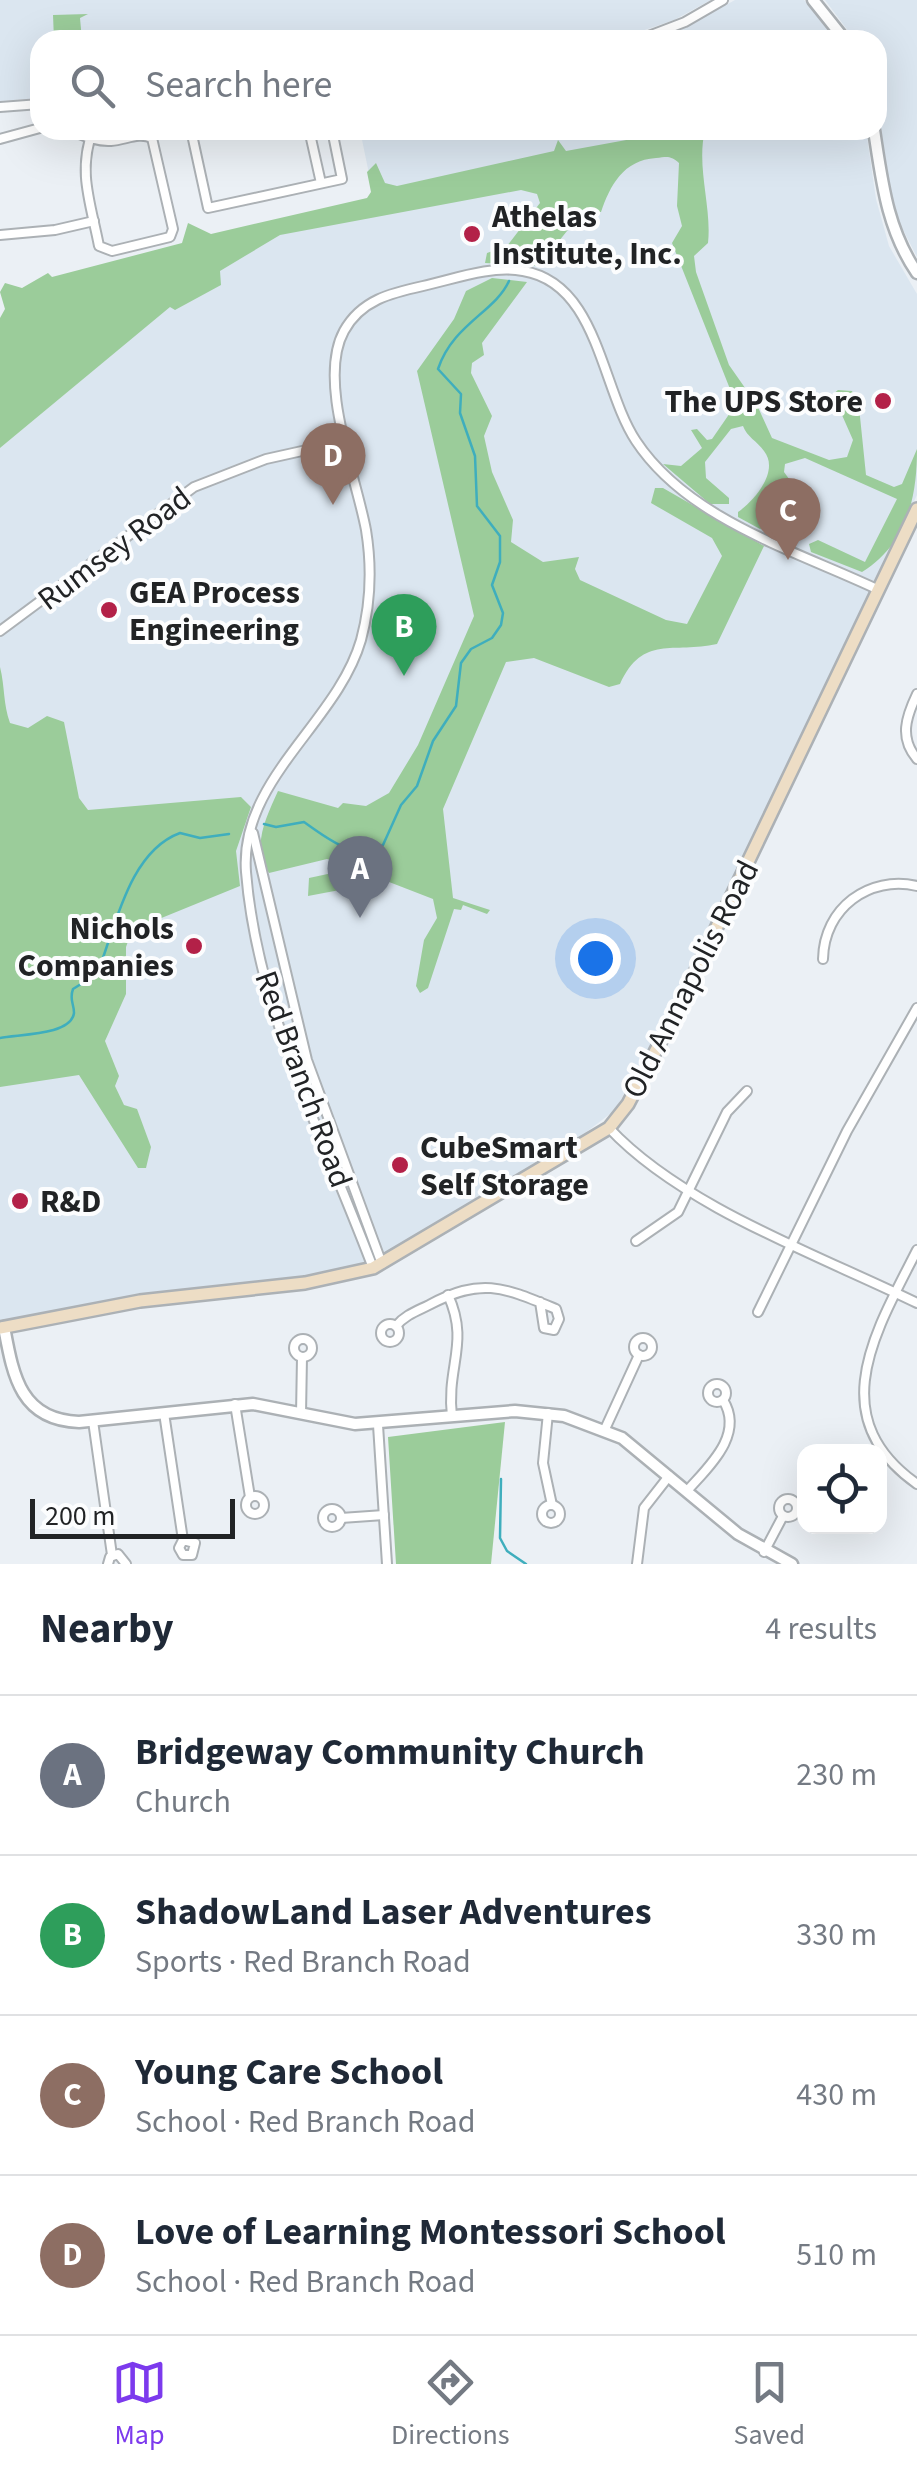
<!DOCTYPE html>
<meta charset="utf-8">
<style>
:root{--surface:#fff;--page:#f6f6f7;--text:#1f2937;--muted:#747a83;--line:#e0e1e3;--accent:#7c3aed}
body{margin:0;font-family:"Source Sans 3",sans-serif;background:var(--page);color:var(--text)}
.controls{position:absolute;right:30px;bottom:30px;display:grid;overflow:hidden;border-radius:20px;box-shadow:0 10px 40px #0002}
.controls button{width:90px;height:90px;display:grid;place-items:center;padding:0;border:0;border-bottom:2px solid var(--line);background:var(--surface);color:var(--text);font:50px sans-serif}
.scale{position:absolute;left:30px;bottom:25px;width:205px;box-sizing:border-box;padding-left:10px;border:5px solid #212325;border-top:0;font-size:28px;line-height:35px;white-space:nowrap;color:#212325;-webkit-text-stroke:8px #fcfdfe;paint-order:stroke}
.you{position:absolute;left:595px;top:958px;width:35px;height:35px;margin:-25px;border:8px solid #fff;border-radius:50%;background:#1a73e8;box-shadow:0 0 0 15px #1a73e833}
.badge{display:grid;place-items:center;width:65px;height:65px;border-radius:50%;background:var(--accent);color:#fff;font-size:32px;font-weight:700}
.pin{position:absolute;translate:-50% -82px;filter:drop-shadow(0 2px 5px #0008)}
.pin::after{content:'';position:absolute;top:52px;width:35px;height:30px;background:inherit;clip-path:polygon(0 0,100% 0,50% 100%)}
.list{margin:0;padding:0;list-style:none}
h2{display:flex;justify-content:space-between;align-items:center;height:130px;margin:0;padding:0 40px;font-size:42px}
h2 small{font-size:32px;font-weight:400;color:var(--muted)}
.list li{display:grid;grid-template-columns:65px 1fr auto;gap:30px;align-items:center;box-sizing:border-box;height:160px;padding:0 40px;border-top:2px solid var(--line)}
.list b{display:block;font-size:38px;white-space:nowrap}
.list p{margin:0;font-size:32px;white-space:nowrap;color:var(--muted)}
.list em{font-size:32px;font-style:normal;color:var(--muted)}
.icon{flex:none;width:55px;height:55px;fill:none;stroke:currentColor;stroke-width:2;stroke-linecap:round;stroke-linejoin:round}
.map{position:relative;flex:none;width:917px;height:1564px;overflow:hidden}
.search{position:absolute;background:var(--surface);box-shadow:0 10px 40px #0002;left:30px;right:30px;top:30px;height:110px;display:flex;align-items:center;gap:25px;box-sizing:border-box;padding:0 35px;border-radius:30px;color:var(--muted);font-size:38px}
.sheet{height:770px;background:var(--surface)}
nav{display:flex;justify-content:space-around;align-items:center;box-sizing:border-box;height:140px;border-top:2px solid var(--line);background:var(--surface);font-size:28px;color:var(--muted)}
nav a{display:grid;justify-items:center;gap:5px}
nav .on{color:var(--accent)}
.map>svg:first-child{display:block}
.built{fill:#dbe6f0}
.green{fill:#9bcc9a}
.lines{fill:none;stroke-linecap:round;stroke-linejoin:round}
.stream{stroke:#3faebd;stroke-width:2.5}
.minor-casing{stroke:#acb1b5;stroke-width:12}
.tertiary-casing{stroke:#acb1b5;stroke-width:15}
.secondary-casing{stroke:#acb1b5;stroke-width:16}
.minor{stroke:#fff;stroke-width:8}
.tertiary{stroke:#fff;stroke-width:10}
.secondary{stroke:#edddc5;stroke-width:11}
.poi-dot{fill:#b32148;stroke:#fcfdfe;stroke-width:4}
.labels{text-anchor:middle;stroke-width:8;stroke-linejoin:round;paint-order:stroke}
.poi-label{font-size:32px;font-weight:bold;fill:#212325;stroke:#fcfdfe;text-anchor:start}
.street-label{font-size:32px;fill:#212325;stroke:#fcfdfe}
</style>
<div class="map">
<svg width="917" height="1564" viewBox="0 0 917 1564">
<rect width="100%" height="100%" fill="#ebf0f5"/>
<g class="built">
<polygon points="0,0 711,0 674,20 615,40 40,40 40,98 0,101"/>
<polygon points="735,0 804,0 837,40 662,40"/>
<polygon points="825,0 917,0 917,257 900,224 890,188 877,101 877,40 855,40"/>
<polygon points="360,130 866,130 876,199 889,246 917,294 917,495 680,993 615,1110 563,1150 376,1261 304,1278 181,1290 0,1321 0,448 259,232 375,203"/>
</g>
<g class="green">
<polygon points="88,14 80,18 82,40 54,40 53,15"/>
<path d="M 681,130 L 705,130 C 696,167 712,207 708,243 L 694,256 L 696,272 L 729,365 L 757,405 L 772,438 L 829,460 L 847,457 L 853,440 L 838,406 L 817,407 L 838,390 L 852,391 L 859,407 L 866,475 L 894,487 L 902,484 L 917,449 C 917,498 907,544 862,572 L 811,552 L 809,544 L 818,540 L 865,562 L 897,499 L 805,458 L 785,464 L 784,472 L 792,483 C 784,503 781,522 760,529 L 738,517 L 738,512 C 754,501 780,471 764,451 C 757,441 747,437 743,426 L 731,429 L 705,462 L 706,478 L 729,498 L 729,504 L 710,504 L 663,464 L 681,466 L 702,448 L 691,430 L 697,429 L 707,440 L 712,439 L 732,410 L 734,399 L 672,243 L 682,226 L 677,206 L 679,163 C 670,155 667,157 656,158 C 623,160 610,186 601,212 L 583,211 L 539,266 L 485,263 L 487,253 L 507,246 L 540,203 L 537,194 L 521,190 L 280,235 L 220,271 L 221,285 L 175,310 L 170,307 L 0,448 L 0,318 L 5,309 L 0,292 L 5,283 L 22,288 L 48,273 L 52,277 L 182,243 L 188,223 L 211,234 L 367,198 L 371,192 L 367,172 L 376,163 L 385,183 L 397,186 L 554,151 L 558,140 L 566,151 Z"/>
<path d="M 492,278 L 527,282 L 482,343 L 484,355 L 472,363 L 471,373 L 492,416 L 484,436 L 492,472 L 513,520 L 511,542 L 543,562 L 579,557 L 575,569 L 580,580 L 666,620 L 687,624 L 722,556 L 712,538 L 651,503 L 655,488 L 663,488 L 764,546 L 717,644 C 673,654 643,634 620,684 L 609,687 L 534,658 L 506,662 L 443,809 L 453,898 L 490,910 L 487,914 L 463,905 L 461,910 L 454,909 L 428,988 L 420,993 L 416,986 L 424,940 L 437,918 L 433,899 L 353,868 L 344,877 L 345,889 L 308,896 L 309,878 L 337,872 L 339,863 L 327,859 L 269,873 C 251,846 266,818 278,791 L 338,808 L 343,803 L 366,806 L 389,793 L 418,745 L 474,616 L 417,371 L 454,319 L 466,291 Z"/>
<path d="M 0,667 C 5,687 3,704 10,723 L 28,728 L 47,716 L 64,722 L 79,798 L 88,810 L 241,797 L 251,807 L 236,851 L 240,886 L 132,930 L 126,947 L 126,994 L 105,1041 L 119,1076 L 115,1086 L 124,1105 L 137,1109 L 151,1147 L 146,1168 L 138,1168 L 79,1075 L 0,1087 Z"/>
<polygon points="505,1422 491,1564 396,1564 388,1437"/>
</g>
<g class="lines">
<g class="stream">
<path d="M 264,824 L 276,827 L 304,822 C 326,837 356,863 383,845 L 401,805 L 417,786 L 433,741 L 456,706 L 461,663 L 471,649 L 492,638 L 501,625 L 503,613 L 492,585 L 500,562 L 500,536 L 477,506 L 475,456 L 460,413 L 461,394 L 438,369 C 453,324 495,312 509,281"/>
<path d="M 0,1038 C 17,1034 71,1036 74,1013 C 74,1003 69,1000 73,989 L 97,974 C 115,930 128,852 180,833 L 200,838 L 229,834"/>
<polyline points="501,1479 500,1538 507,1551 526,1564"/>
</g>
<g class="minor-casing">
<g id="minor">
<polyline points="638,40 685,22 723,0"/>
<polyline points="0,107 40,104"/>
<path d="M 69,130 C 82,135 96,142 111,141 C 126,140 138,132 152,138 L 173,229 L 170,237 L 112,251 L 99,246 C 91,204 77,171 93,130"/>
<polyline points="191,130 208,208 342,179 332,130"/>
<polyline points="310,134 321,183"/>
<polyline points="0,139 40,128"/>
<polyline points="0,235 55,230 94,221"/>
<polyline points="0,631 194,487 266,459 347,441"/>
<path d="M 917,694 C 906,717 899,738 917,759"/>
<polyline points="253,833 307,1060 382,1264"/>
<path d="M 823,959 C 824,908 869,875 917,886"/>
<path d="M 609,1128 C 683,1207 819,1255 917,1303"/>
<polyline points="636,1241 678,1212 727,1112 747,1091"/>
<path d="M 917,1250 C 876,1331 822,1417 917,1484"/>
<path d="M 373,1268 C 325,1140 257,1010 246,872 C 239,780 337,723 361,640 C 371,603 372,567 366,530 C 356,476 317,380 344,331 C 361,300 391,293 423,286 C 454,279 491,265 523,271 C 598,283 601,388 636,441 C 688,520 797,551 879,590"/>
<path d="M 448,1295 C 470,1343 446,1366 452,1417"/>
<polyline points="758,1312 847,1131 917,1008"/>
<circle cx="390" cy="1333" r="9"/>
<path d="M 396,1326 C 405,1315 417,1311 429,1305 C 482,1277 503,1287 556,1309 L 559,1319 L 554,1330 L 544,1328 L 540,1302"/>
<circle cx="643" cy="1347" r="9"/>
<circle cx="303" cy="1348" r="9"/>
<circle cx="717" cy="1393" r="9"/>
<polyline points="235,1404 250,1497"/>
<polyline points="164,1413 183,1540 179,1548 183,1555 192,1555 195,1543 183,1540"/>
<polyline points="548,1413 543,1463 552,1505"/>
<polyline points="301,1414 302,1357"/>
<polyline points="93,1421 112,1555"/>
<polyline points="378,1425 387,1564"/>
<polyline points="605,1429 639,1355"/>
<path d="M 687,1491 C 708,1467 745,1435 723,1400"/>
<circle cx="255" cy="1505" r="9"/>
<circle cx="788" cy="1508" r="9"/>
<circle cx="551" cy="1514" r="9"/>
<circle cx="332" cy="1518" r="9"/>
<polyline points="341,1518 384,1515"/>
<polyline points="764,1552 783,1516"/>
<polyline points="108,1564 110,1557 118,1554 126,1564"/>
<polyline points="637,1564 644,1508 669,1476"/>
</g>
</g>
<g class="tertiary-casing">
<g id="tertiary">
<polyline points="813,0 845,40"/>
<path d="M 874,130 C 882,182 887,229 917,273"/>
<path d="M 4,1327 C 13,1375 20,1420 79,1422 L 253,1404 L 355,1424 L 515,1411 L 564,1416 L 622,1438 L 738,1534 L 792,1564"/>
</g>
</g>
<g class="secondary-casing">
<polyline id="secondary" points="0,1328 140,1301 305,1283 373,1268 609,1128 628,1104 678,1008 917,509"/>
</g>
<use href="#minor" class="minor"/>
<use href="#tertiary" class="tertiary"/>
<use href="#secondary" class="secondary"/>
</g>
<g class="poi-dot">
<circle cx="472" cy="234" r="10"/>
<circle cx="883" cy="401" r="10"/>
<circle cx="109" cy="610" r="10"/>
<circle cx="194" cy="946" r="10"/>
<circle cx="400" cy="1165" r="10"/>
<circle cx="20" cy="1201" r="10"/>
</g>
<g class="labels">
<g class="poi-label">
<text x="492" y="227">Athelas<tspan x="492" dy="37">Institute, Inc.</tspan></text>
<text x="863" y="412" text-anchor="end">The UPS Store</text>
<text x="129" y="603">GEA Process<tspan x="129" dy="37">Engineering</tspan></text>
<text x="174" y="939" text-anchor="end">Nichols<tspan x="174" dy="37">Companies</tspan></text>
<text x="420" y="1158">CubeSmart<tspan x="420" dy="37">Self Storage</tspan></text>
<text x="40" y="1212">R&amp;D</text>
</g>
<g class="street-label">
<text transform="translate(114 548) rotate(-37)" y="11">Rumsey Road</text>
<text transform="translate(690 979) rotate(-63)" y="11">Old Annapolis Road</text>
<text transform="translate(304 1079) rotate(70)" y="11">Red Branch Road</text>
</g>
</g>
</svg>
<div class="controls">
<button><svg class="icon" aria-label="locate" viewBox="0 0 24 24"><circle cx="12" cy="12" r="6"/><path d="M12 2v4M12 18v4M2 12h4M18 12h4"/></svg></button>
</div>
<div class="scale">200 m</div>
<div class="you"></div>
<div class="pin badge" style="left:360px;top:918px;background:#6b7280">A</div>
<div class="pin badge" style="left:404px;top:676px;background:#2e9e5b">B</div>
<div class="pin badge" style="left:788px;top:560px;background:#8d6e63">C</div>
<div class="pin badge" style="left:333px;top:505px;background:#8d6e63">D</div>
<div class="search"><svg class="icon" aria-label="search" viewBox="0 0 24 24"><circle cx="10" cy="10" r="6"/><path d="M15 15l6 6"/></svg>Search here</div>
</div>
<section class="sheet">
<h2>Nearby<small>4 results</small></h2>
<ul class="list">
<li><span class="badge" style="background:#6b7280">A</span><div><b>Bridgeway Community Church</b><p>Church</p></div><em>230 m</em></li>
<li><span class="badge" style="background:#2e9e5b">B</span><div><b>ShadowLand Laser Adventures</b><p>Sports · Red Branch Road</p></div><em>330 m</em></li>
<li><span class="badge" style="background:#8d6e63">C</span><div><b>Young Care School</b><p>School · Red Branch Road</p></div><em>430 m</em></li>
<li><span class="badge" style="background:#8d6e63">D</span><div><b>Love of Learning Montessori School</b><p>School · Red Branch Road</p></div><em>510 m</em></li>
</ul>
</section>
<nav>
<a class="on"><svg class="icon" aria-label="map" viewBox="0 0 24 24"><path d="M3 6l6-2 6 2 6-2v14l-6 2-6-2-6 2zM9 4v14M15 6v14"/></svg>Map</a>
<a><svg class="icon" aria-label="directions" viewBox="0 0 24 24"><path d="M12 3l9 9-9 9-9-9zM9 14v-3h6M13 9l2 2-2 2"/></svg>Directions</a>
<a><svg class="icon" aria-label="saved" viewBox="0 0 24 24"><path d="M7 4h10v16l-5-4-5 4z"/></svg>Saved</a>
</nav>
